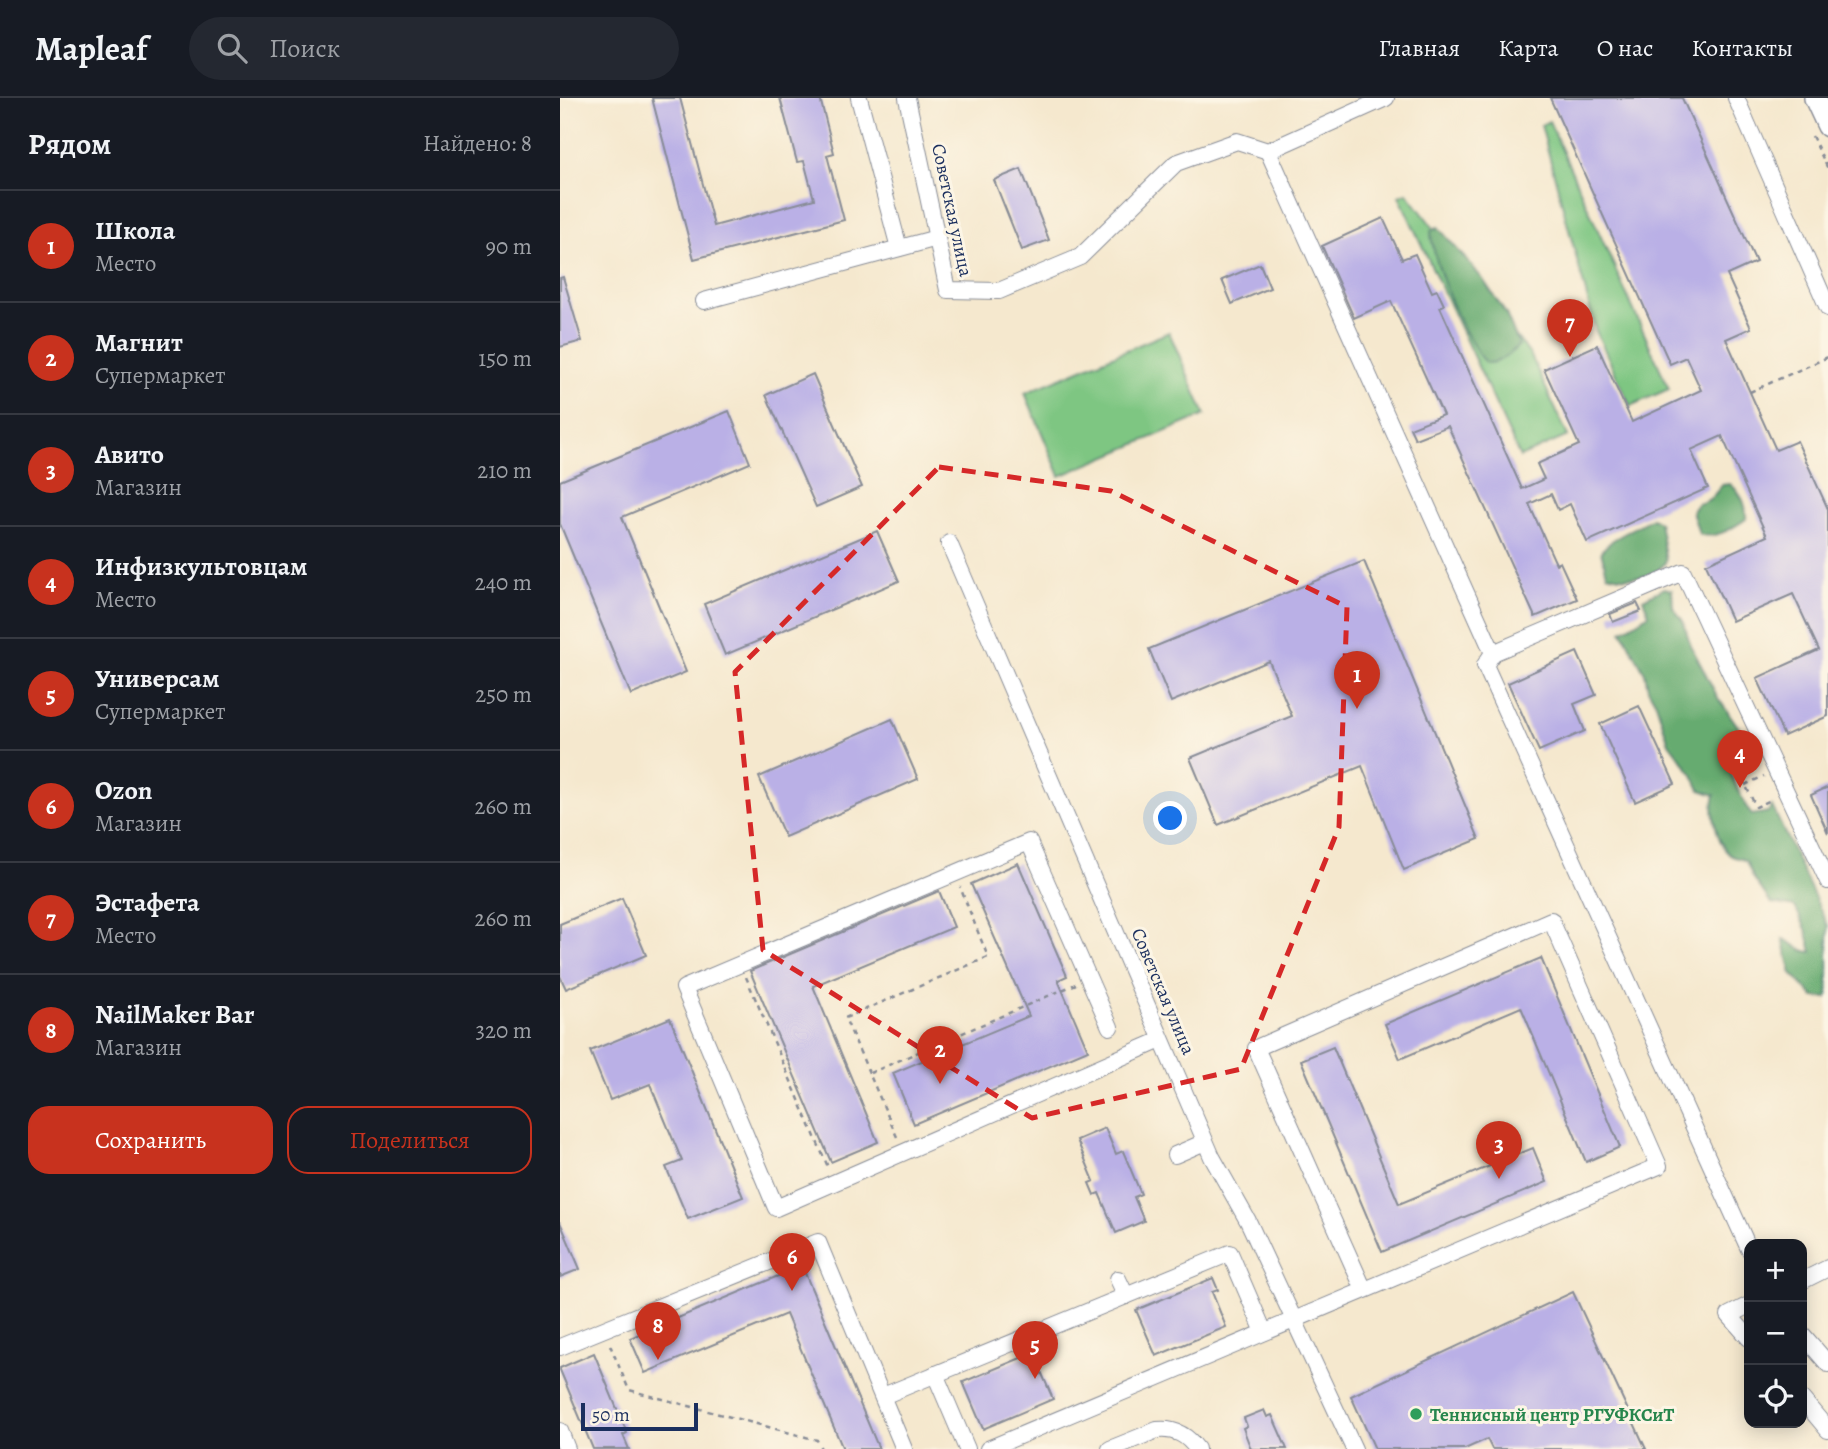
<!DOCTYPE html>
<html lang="ru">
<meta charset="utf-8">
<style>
:root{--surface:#171b24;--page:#242831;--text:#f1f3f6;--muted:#9ea1a6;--line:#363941;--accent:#c8321e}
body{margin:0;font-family:Alegreya,serif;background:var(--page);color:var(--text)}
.controls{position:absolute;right:21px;bottom:21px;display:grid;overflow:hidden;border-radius:14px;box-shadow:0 4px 18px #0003}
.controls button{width:63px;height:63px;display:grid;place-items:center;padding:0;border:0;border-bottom:2px solid var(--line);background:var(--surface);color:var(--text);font:35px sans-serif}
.scale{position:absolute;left:21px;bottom:18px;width:117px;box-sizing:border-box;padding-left:7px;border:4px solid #1b2f5e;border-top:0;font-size:19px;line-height:24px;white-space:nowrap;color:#1b2f5e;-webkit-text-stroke:5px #fcf5e5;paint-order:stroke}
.you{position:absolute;left:611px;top:721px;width:24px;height:24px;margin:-18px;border:5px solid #fff;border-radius:50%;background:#1a73e8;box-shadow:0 0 0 10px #1a73e833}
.badge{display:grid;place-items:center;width:46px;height:46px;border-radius:50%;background:var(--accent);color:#fff;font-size:23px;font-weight:700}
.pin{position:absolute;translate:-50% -58px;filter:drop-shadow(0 2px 4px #0008)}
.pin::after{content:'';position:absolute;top:37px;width:24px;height:21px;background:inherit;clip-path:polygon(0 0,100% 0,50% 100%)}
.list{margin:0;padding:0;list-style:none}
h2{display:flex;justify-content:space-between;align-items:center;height:91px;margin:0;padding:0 28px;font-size:30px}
h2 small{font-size:23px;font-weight:400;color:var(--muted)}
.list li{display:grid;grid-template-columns:46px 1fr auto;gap:21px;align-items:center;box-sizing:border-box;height:112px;padding:0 28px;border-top:2px solid var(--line)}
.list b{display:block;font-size:26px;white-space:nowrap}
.list p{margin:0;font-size:23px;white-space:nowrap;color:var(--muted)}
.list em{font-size:23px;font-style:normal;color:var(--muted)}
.actions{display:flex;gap:14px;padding:21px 28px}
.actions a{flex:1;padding:16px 0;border:2px solid var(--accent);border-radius:21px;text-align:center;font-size:24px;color:var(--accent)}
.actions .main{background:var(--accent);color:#fff}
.icon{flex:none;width:38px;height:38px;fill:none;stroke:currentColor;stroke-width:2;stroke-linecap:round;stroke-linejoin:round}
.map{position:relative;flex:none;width:1268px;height:1351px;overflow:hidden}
header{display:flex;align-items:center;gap:42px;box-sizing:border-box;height:98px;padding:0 35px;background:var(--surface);border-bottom:2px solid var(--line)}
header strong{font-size:33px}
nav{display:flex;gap:38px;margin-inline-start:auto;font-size:24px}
.search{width:490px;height:63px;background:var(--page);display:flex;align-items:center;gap:18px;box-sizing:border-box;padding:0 24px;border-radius:38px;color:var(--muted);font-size:26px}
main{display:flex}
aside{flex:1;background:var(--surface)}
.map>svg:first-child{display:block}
.green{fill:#7ec682;stroke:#4c7a70;stroke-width:2}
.forest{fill:#66ab70;stroke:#406d67;stroke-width:2}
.building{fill:#bab0e6}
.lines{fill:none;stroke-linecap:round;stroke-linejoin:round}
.minor-casing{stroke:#888c96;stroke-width:18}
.major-casing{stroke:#888c96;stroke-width:24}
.path{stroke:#888c96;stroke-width:2.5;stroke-dasharray:5 5;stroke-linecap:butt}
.minor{stroke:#fff;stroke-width:16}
.major{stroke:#fff;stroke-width:21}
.marked{fill:none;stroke:#d62828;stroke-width:5;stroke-dasharray:14 9;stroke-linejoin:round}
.leisure-dot{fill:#2e9e5b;stroke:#fcf5e5;stroke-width:2.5}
.labels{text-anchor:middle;stroke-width:6;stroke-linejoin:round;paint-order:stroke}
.street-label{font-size:19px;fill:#1b2f5e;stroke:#fcf5e5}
.leisure-label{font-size:19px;font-weight:bold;fill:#27864d;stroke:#fcf5e5;text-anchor:start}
</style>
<header>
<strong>Mapleaf</strong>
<div class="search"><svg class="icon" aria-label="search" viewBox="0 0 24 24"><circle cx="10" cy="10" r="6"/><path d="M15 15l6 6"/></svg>Поиск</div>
<nav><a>Главная</a><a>Карта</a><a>О нас</a><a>Контакты</a></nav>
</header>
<main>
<aside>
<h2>Рядом<small>Найдено: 8</small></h2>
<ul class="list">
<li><span class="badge">1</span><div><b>Школа</b><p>Место</p></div><em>90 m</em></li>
<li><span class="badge">2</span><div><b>Магнит</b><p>Супермаркет</p></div><em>150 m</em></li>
<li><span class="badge">3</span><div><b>Авито</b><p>Магазин</p></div><em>210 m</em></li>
<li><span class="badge">4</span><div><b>Инфизкультовцам</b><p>Место</p></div><em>240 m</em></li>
<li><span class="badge">5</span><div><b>Универсам</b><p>Супермаркет</p></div><em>250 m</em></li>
<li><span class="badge">6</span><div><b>Ozon</b><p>Магазин</p></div><em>260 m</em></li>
<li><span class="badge">7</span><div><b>Эстафета</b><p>Место</p></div><em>260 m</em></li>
<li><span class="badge">8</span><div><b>NailMaker Bar</b><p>Магазин</p></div><em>320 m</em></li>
</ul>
<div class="actions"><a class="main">Сохранить</a><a>Поделиться</a></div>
</aside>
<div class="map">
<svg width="1268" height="1351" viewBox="0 0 1268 1351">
<rect width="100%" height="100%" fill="#fcf5e5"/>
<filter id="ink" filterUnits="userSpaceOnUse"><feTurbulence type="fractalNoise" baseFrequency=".0143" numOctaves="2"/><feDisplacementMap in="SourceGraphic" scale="14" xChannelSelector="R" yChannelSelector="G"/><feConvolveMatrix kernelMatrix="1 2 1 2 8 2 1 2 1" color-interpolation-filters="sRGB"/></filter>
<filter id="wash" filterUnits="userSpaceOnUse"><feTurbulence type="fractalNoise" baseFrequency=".00686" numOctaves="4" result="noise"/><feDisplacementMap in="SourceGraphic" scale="28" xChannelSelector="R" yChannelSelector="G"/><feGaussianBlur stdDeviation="1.57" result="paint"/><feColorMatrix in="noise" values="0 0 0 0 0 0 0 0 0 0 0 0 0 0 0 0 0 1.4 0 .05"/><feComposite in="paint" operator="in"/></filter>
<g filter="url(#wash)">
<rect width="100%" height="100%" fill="#f5e8ce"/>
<g class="green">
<polygon points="989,23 1109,291 1070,308 1036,233 981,27"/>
<polygon points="847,95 971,258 1008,338 960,359 839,98"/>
<polygon points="609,234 645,317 500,378 465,295"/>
</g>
<g class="forest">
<path d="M 878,129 L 922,180 L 946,216 L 959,247 C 950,256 940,265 927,265 C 906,248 870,159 871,132 Z"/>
<path d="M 1170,386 C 1181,395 1187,407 1186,421 C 1172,430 1156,442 1139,436 L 1132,413 L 1137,406 C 1150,404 1154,397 1162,387 Z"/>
<path d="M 1092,420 L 1099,424 L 1106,463 C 1095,482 1066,482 1047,476 L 1041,453 L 1053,442 Z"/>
<path d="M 1104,490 L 1112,492 L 1113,509 L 1123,523 L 1131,548 L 1158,600 L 1179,630 L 1182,647 C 1177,653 1169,657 1168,665 C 1168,673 1187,712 1192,717 L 1208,714 L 1212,708 L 1268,828 L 1268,900 L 1254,899 L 1232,876 L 1223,841 C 1235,845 1239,854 1252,854 L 1246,831 L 1235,809 L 1211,805 L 1193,779 L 1186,763 C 1181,760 1174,760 1170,757 C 1157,746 1150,712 1155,697 L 1140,692 L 1133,677 L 1109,645 L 1096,605 L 1088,591 L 1085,575 L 1062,533 L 1089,516 L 1083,501 Z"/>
</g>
<g id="blocks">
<g class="building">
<polygon points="92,0 120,0 154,128 254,101 244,63 237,64 220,0 260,0 274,55 267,57 284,122 134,161"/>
<polygon points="990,0 1122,0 1196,164 1167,177 1191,230 1166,241 1216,352 1237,343 1268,411 1268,618 1224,638 1197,580 1259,552 1233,496 1172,523 1146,466 1207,438 1162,338 1131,352 1148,390 1027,444 1010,406 998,412 991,396 969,406 996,466 1000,464 1017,501 975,519 888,328 855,341 850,330 883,317 831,203 794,220 762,148 823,120 842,161 855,156 872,194 877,192 884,207 880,209 962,391 984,381 977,366 1019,347 984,271 1037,247 1072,324 1141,292 1126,259 1110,266"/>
<polygon points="461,71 489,142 462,152 434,82"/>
<polygon points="700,166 710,190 672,206 662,182"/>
<polygon points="3,179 22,243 0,249 0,180"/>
<polygon points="253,276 302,389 256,409 206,297"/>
<polygon points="169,313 190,365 62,419 126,574 71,597 0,426 0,383"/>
<polygon points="317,433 339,483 165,557 144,506"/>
<polygon points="804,463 919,741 844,772 802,668 658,727 630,660 732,618 709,563 611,604 589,551"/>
<polygon points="1077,505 1081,513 1053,524 1050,516"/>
<polygon points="1017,554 1036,597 1014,606 1025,633 979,653 948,585"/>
<polygon points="1079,608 1115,686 1075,704 1040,626"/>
<polygon points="332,621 358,681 225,739 199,679"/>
<polygon points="1268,689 1268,735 1251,697"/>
<polygon points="458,765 507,878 498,882 528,952 354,1026 333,975 469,918 411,786"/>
<polygon points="379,793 394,829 253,888 318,1044 271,1064 190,873"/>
<polygon points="62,800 86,857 6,891 0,878 0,826"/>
<polygon points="981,860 1060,1049 1026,1064 961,909 840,961 825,926"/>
<polygon points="110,920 183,1099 128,1121 106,1069 122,1063 90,986 50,1002 30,953"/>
<polygon points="773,949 839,1106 973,1050 987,1084 822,1154 741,962"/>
<polygon points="545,1030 556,1056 563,1053 581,1096 574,1099 584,1123 556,1135 539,1095 534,1097 529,1085 534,1083 517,1042"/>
<polygon points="0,1124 20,1171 0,1179"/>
<polygon points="242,1168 319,1351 283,1351 226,1216 85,1275 70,1240"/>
<polygon points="653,1180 658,1192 652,1194 666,1229 596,1258 576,1212"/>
<polygon points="1013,1194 1086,1351 932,1351 927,1341 905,1351 815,1351 791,1298"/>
<polygon points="34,1255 67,1335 63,1337 69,1351 33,1351 0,1272 0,1270"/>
<polygon points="473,1255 493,1301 423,1331 403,1284"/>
<polygon points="704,1312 707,1319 712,1317 727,1351 691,1351 683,1330 687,1328 684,1320"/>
</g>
</g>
</g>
<g filter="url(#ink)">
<use href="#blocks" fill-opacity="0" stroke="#888c96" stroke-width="2"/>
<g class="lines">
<g class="minor-casing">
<g id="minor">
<polyline points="299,0 339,150"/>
<polyline points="347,0 388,192 439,193 520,159 616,65 677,43 708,53"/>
<polyline points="826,0 708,53 933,555 1123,474 1268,783"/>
<polyline points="1176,0 1268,210"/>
<polyline points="144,203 377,140"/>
<polyline points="389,445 652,1059 688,1123 794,1351"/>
<polyline points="933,555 925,567 1189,1151"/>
<polyline points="550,929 469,744 124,890 216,1110 601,942"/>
<polyline points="615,1057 645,1044"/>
<polyline points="558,1181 566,1198"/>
<polyline points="1242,1183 1268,1170"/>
<polyline points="1189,1207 1169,1217 1189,1240"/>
<polyline points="1242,1236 1268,1266"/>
<polyline points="0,1249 258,1144 344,1351"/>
<polyline points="375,1276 407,1351"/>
<polyline points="323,1298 670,1155 704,1234"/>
<polyline points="1242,1301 1268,1332"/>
<polyline points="0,1333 7,1351"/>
<polyline points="428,1351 1099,1068 991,822 696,950 804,1192"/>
<path d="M 550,1351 L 597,1332 C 615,1330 627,1337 637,1351"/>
</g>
</g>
<g class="major-casing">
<polyline id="major" points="1255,0 1268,28"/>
</g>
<g class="path">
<polyline points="1252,38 1268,71"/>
<polyline points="1190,294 1268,259"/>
<polyline points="1192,654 1174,663 1196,709 1213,701"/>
<polyline points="1185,687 1204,678"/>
<polyline points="186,879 268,1069"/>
<polyline points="310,975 516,886"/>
<polyline points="337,1039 285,920 428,859 400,789"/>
<polyline points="50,1247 69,1292 257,1342 261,1351"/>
</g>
<use href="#minor" class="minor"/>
<use href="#major" class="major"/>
</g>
</g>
<path class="marked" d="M 379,369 L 551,393 L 787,509 L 779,729 L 681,971 L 472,1020 L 203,852 L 175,574 Z"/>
<circle class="leisure-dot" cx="856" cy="1316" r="7"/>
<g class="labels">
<g class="street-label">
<text transform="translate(393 112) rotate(78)" y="7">Советская улица</text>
<text transform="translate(604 893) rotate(67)" y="7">Советская улица</text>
</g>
<g class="leisure-label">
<text x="870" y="1323">Теннисный центр РГУФКСиТ</text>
</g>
</g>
</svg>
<div class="controls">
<button>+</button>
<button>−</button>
<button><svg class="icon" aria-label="locate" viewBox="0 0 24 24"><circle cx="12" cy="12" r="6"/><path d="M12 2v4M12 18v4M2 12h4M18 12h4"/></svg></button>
</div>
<div class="scale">50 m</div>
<div class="you"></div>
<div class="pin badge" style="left:797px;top:611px">1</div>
<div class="pin badge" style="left:380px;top:986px">2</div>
<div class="pin badge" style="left:939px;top:1081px">3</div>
<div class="pin badge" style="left:1180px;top:690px">4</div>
<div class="pin badge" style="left:475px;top:1281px">5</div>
<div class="pin badge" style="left:232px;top:1193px">6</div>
<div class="pin badge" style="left:1010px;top:259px">7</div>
<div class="pin badge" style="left:98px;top:1262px">8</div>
</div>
</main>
